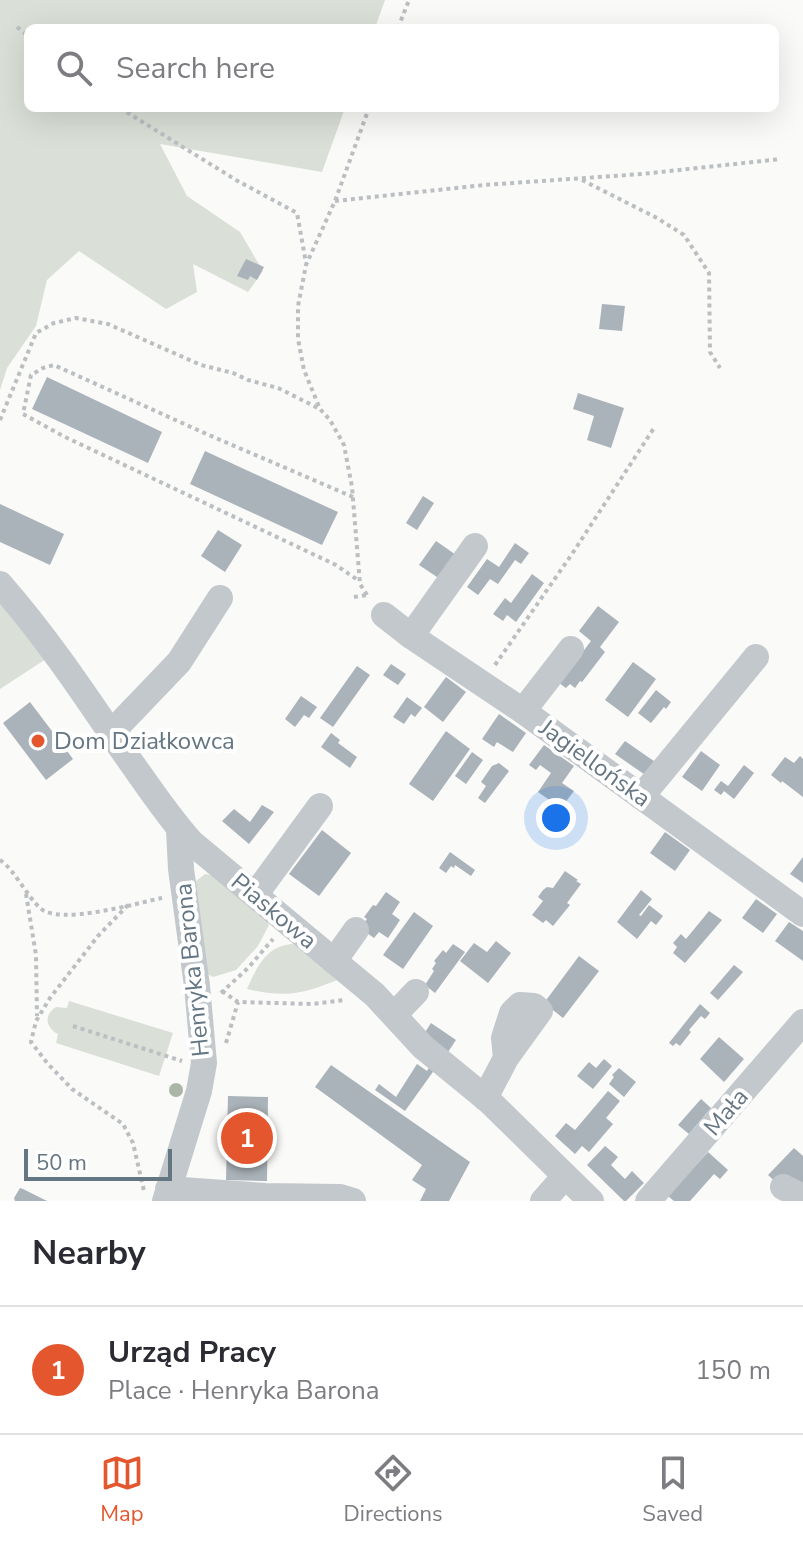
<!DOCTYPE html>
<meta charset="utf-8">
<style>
:root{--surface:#fff;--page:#f7f7f7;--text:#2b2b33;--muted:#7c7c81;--line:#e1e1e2;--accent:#e4572e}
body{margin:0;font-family:"Nunito Sans",sans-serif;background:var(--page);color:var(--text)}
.scale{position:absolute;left:24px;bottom:20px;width:148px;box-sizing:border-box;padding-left:8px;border:4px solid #657683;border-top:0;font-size:22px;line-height:28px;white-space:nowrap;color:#657683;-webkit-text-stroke:6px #fff;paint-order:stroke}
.you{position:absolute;left:556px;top:818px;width:28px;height:28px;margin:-20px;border:6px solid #fff;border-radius:50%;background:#1a73e8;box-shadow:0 0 0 12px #1a73e833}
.badge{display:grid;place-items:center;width:52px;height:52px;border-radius:50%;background:var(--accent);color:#fff;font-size:26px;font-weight:700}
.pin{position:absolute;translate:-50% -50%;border:4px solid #fff;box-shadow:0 2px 8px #0006}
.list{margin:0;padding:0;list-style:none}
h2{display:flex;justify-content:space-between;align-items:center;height:104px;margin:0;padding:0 32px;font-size:34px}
h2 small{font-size:26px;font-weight:400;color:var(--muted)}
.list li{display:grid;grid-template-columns:52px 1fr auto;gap:24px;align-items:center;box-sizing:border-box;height:128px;padding:0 32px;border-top:2px solid var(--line)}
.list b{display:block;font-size:30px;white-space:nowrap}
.list p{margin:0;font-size:26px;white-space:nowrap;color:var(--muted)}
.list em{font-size:26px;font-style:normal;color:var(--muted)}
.icon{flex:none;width:44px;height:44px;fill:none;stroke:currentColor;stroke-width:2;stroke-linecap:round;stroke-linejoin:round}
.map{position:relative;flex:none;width:803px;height:1201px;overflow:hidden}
.search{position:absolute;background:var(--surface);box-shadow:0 8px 32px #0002;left:24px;right:24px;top:24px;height:88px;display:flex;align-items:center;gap:20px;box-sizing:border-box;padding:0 28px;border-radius:12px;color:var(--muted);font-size:30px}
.sheet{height:232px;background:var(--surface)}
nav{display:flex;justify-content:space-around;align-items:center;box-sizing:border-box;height:112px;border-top:2px solid var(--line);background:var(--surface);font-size:22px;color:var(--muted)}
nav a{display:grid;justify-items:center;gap:4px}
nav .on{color:var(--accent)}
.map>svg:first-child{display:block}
.green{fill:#dadfd7}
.building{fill:#aab3b9}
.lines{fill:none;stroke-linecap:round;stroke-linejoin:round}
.path{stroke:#bbbfc2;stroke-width:4;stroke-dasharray:4 4;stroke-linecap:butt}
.minor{stroke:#c3c8cc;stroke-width:26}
.tree{fill:#aab4a7}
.poi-dot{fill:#e4572e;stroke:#fff;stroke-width:3}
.labels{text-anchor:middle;stroke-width:8;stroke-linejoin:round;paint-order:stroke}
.poi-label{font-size:24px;fill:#657683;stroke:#fff;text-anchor:start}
.street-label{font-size:24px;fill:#657683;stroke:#fff}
</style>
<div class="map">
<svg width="803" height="1201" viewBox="0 0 803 1201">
<rect width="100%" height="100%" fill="#fafaf8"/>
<g class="green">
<polygon points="0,0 385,0 375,28 28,28 28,108 345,108 322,172 160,144 187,196 240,232 263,271 248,292 193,264 197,292 166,309 79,251 47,280 36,326 7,368 0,390"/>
<polygon points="0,603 46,659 0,689"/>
<polygon points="205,874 224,877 262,911 269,925 258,946 236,970 213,977 202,971 191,885"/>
<path d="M 292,944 L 328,959 L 342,978 C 304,994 287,998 247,989 C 257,967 266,946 292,944 Z"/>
<path d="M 69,1001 L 173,1033 L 159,1076 L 56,1043 L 58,1034 C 46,1028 43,1015 56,1007 L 67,1008 Z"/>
</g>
<g class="building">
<polygon points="246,259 264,267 257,280 250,276 248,280 237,276"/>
<polygon points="602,304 625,306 622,331 599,329"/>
<polygon points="47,377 162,432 148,463 32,409"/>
<polygon points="578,393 624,408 611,448 587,440 594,416 573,409"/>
<polygon points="205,451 338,512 322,545 190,484"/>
<polygon points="423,496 434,503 417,530 406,523"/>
<polygon points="0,504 64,534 50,565 0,542"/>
<polygon points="218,530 242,545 225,572 201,556"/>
<polygon points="436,541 459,557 443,581 419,565"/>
<polygon points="515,543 529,553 521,564 515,560 498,584 490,579 478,595 467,587 487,559 499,567"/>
<polygon points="532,574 544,583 516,622 507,615 503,621 493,614 505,598 511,603"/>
<polygon points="598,606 619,622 600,647 605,652 582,682 580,681 575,688 570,684 566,688 559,683 591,641 579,631"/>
<polygon points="633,662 656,679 628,717 605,700"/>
<polygon points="391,664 406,674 398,685 383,675"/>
<polygon points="357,666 370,675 333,727 320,718"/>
<polygon points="446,677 466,692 443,722 424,707"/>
<polygon points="656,690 671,702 666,709 664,707 651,723 638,713"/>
<polygon points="301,696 317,707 309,718 304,715 295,727 285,719"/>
<polygon points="407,697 422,708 415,717 411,714 404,724 393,717"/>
<polygon points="30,702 73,759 46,780 3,723"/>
<polygon points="499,714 526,733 513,752 497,742 494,747 482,739"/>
<polygon points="446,731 470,749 433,801 409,784"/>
<polygon points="331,733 340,740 338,743 357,757 350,768 321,747"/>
<polygon points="625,741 661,766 651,779 615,754"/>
<polygon points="544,745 574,766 562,783 574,791 561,808 538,792 551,773 540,765 536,770 529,765"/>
<polygon points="701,751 720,765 702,791 682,777"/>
<polygon points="472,752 483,760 466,784 455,776"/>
<polygon points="800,756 803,759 803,797 782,781 781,783 771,775 785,757 794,763"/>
<polygon points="499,763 509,771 485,803 478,798 486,786 481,782 492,766"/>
<polygon points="744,765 754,773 734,799 724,791 721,795 714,790 721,781 728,786"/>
<polygon points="262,805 274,812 249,844 222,821 234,809 250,822"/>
<polygon points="322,830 351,853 319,896 289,874"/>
<polygon points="665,832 690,850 675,871 650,853"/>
<polygon points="450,852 475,870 471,876 455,865 454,868 451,866 446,873 439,868"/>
<polygon points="803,857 803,883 790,874"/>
<polygon points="565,871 578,880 576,881 581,884 567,903 570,905 553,926 546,920 543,923 532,915 543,901 538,897 543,890 547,887 553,888"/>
<polygon points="641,890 652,899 639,915 641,916 649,905 663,916 656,925 651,921 637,939 617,922"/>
<polygon points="386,892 400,902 392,914 400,920 388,938 379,932 374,938 360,928 367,919 364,917 373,905 376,906"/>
<polygon points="756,899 777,914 763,933 742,918"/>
<polygon points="709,911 722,920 685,963 673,953 677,947 673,943 681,934 686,939"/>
<polygon points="414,912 433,926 403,969 383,955"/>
<polygon points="789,922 803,931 803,961 775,941"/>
<polygon points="496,941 511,953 488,983 460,961 474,943 487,952"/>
<polygon points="453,944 465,952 435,993 425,985 434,971 432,969 436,963 434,961 443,950 446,953"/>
<polygon points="579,956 599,971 563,1018 544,1003"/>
<polygon points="734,965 743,972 718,1000 710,993"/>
<polygon points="700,1004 710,1013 705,1019 701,1016 689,1030 691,1032 680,1046 676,1043 673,1046 669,1043"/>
<polygon points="431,1023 456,1040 446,1055 422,1037"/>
<polygon points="719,1037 744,1059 724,1082 700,1059"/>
<polygon points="604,1059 612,1066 593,1089 577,1076 589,1062 596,1068"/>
<polygon points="417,1064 427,1071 430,1066 435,1069 405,1111 375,1090 379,1084 396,1097"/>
<polygon points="331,1065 470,1162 449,1201 420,1201 426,1189 412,1180 422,1165 315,1087"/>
<polygon points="619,1068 636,1082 624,1097 609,1084 614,1077 612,1075"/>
<polygon points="608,1091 620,1101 606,1118 613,1124 589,1152 582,1146 575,1154 555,1136 566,1123 575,1130"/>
<polygon points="228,1096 268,1097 267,1181 226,1180"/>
<polygon points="701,1099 711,1108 689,1134 678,1125"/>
<polygon points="605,1146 618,1157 611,1165 625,1179 632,1171 644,1183 626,1201 624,1201 587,1165"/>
<polygon points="794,1148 803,1156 803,1190 779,1185 768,1175"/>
<polygon points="708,1152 728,1170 720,1179 714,1174 690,1201 674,1201 668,1196"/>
<polygon points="20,1188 23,1189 47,1201 15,1201 14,1198"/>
</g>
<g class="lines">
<g class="path">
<polyline points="17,27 28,36"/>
<polyline points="398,28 409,0"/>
<polyline points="120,108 236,180 297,213 306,263"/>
<polyline points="582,180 657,218 684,235 709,273 710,352 720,368"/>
<polyline points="335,201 484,185 642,174 781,159"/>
<polyline points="0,420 36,333 54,323 76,318 108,324 201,365 233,373 248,380 278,388 318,408"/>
<polyline points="353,497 202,432 54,365 43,368 31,375 23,414 63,436 336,565 359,581"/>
<polyline points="367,595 360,584 352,487 344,445 330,420 320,409 304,370 298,339 298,306 306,265 335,201 369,108"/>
<polyline points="354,597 367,595"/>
<polyline points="495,665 572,554 654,428"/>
<path d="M 0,860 C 14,869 26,895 40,908 C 59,926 137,903 162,898"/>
<polyline points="26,894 36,955 37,1016"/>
<polyline points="128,905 98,936 50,998 36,1021 31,1042 48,1064 72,1089 123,1124 133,1143 144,1191"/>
<polyline points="222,991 238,1002 312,1004 344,1000"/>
<polyline points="221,993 248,968 273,939"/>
<polyline points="73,1026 182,1061"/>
<polyline points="226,1043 238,1002"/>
</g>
<g class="minor">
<path d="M 0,584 C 45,635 83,692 121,748 C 144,780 165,813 191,842 L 375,995 L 423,1047 L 489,1101 L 591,1201"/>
<polyline points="384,615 411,636 523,711 803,914"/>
<polyline points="411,636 475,546"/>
<polyline points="523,711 571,649"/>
<polyline points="111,733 179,662 220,598"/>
<polyline points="641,797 756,657"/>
<polyline points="255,895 320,806"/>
<polyline points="334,961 356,930"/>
<polyline points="395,1014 416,992"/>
<polyline points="485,1098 506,1058 504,1038 512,1013 520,1005 534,1006 540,1011 506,1058"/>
<polyline points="783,1187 803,1197"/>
<polyline points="168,1189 265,1196 340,1197 353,1201"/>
<polyline points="165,1201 199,1091 204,1063 197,986 181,869 179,829"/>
<polyline points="543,1201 565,1176"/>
<polyline points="648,1201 803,1022"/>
</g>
</g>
<circle class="tree" cx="176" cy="1090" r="7"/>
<circle class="poi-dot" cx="38" cy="741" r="8"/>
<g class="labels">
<g class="poi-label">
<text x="54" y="749">Dom Działkowca</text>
</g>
<g class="street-label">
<text transform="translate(595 763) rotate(36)" y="8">Jagiellońska</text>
<text transform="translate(274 911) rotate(40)" y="8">Piaskowa</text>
<text transform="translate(192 970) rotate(-96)" y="8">Henryka Barona</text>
<text transform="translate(726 1112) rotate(-49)" y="8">Mała</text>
</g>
</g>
</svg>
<div class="scale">50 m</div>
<div class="you"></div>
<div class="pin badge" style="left:247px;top:1138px">1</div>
<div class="search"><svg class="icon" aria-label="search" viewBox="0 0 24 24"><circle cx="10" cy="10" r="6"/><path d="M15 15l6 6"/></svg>Search here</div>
</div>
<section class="sheet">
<h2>Nearby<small></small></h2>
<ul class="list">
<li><span class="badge">1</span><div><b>Urząd Pracy</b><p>Place · Henryka Barona</p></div><em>150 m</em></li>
</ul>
</section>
<nav>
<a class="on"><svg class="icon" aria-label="map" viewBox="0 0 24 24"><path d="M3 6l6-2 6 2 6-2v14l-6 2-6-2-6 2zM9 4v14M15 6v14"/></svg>Map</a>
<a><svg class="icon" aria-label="directions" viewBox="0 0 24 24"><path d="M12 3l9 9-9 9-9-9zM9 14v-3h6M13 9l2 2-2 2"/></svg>Directions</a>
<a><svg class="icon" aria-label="saved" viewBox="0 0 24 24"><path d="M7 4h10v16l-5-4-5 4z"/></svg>Saved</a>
</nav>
